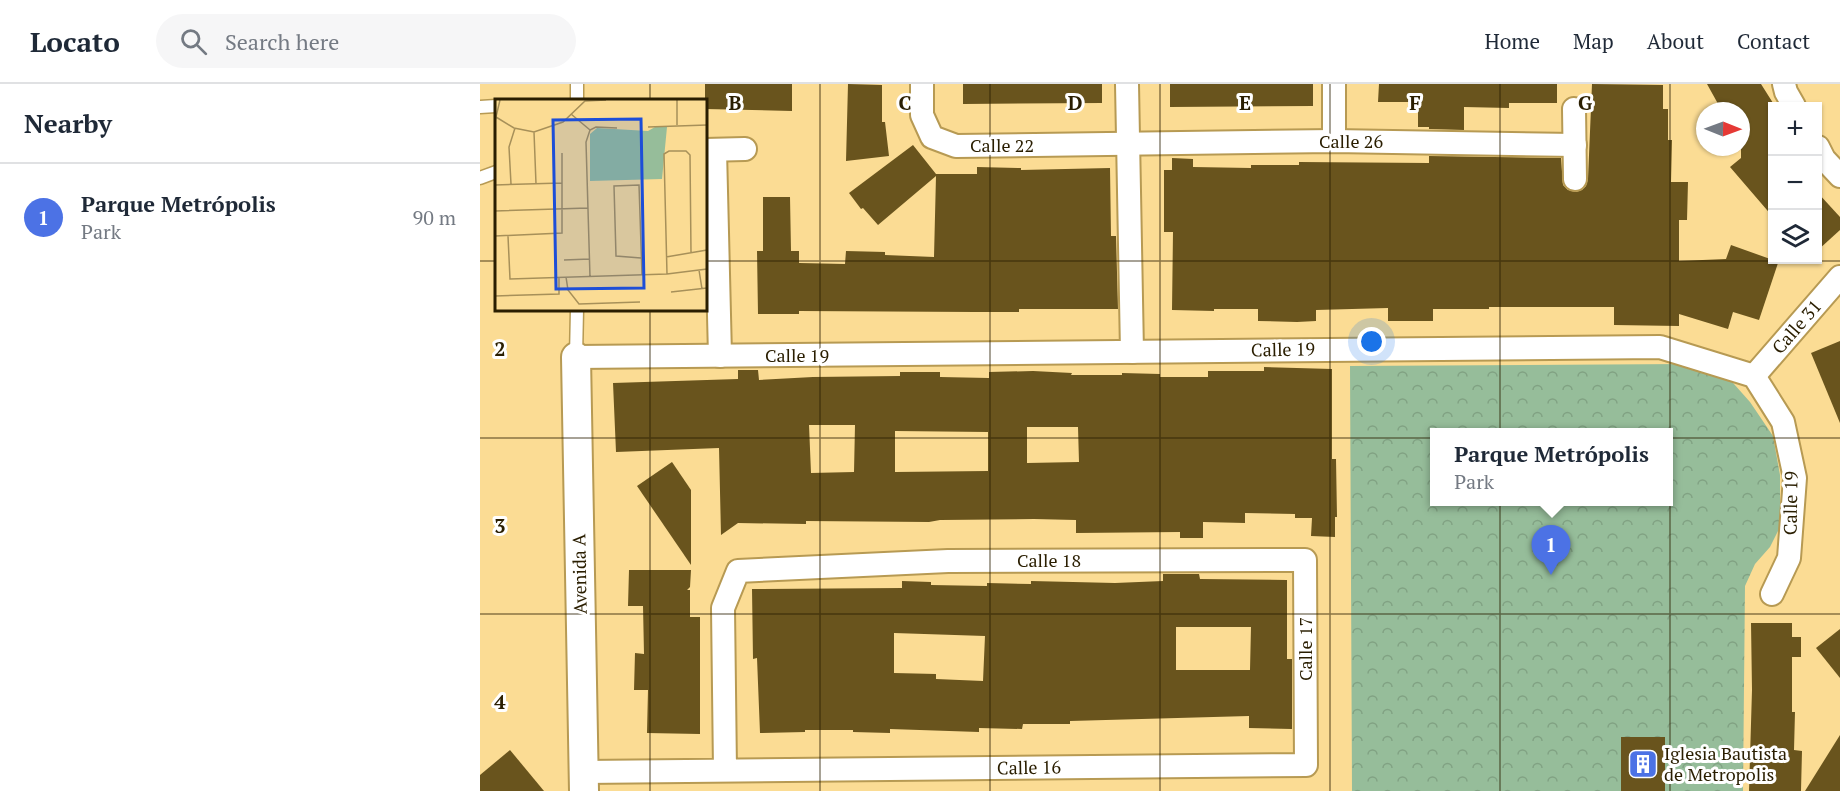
<!DOCTYPE html>
<meta charset="utf-8">
<style>
:root{--surface:#fff;--page:#f6f6f7;--text:#1f2937;--muted:#747a83;--line:#e0e1e3;--accent:#4c72e5}
body{margin:0;font-family:"PT Serif",serif;background:var(--page);color:var(--text)}
.controls{position:absolute;right:18px;top:18px;display:grid;overflow:hidden;border-radius:0px;box-shadow:0 2px 4px #0004}
.controls button{width:54px;height:54px;display:grid;place-items:center;padding:0;border:0;border-bottom:2px solid var(--line);background:var(--surface);color:var(--text);font:30px sans-serif}
.compass{position:absolute;left:1216px;top:18px;width:54px;height:54px;border-radius:50%;background:var(--surface);box-shadow:0 2px 4px #0004;rotate:91deg}
.you{position:absolute;left:892px;top:258px;width:21px;height:21px;margin:-15px;border:4px solid #fff;border-radius:50%;background:#1a73e8;box-shadow:0 0 0 9px #1a73e833}
.badge{display:grid;place-items:center;width:39px;height:39px;border-radius:50%;background:var(--accent);color:#fff;font-size:20px;font-weight:700}
.pin{position:absolute;translate:-50% -50px;filter:drop-shadow(0 2px 3px #0008)}
.pin::after{content:'';position:absolute;top:32px;width:21px;height:18px;background:inherit;clip-path:polygon(0 0,100% 0,50% 100%)}
.popup{position:absolute;left:950px;top:344px;width:243px;height:78px;box-sizing:border-box;display:grid;place-content:center;border-radius:0px;background:var(--surface);filter:drop-shadow(0 2px 4px #0005);font-size:20px;white-space:nowrap;color:var(--muted)}
.popup b{font-size:22px;color:var(--text)}
.popup::after{content:'';position:absolute;left:50%;top:100%;margin-left:-12px;border:12px solid transparent;border-top-color:var(--surface)}
.list{margin:0;padding:0;list-style:none}
h2{display:flex;justify-content:space-between;align-items:center;height:78px;margin:0;padding:0 24px;font-size:26px}
h2 small{font-size:20px;font-weight:400;color:var(--muted)}
.list li{display:grid;grid-template-columns:39px 1fr auto;gap:18px;align-items:center;box-sizing:border-box;height:108px;padding:0 24px;border-top:2px solid var(--line)}
.list b{display:block;font-size:22px;white-space:nowrap}
.list p{margin:0;font-size:20px;white-space:nowrap;color:var(--muted)}
.list em{font-size:20px;font-style:normal;color:var(--muted)}
.icon{flex:none;width:33px;height:33px;fill:none;stroke:currentColor;stroke-width:2;stroke-linecap:round;stroke-linejoin:round}
.map{position:relative;flex:none;width:1360px;height:707px;overflow:hidden}
header{display:flex;align-items:center;gap:36px;box-sizing:border-box;height:84px;padding:0 30px;background:var(--surface);border-bottom:2px solid var(--line)}
header strong{font-size:28px}
nav{display:flex;gap:33px;margin-inline-start:auto;font-size:21px}
.search{width:420px;height:54px;background:var(--page);display:flex;align-items:center;gap:15px;box-sizing:border-box;padding:0 21px;border-radius:33px;color:var(--muted);font-size:22px}
main{display:flex}
aside{flex:1;background:var(--surface)}
.map>svg:first-child{display:block}
.park{fill:url(#park-crowns);fill-rule:evenodd}
.building{fill:#69541d;fill-rule:evenodd}
.lines{fill:none;stroke-linecap:round;stroke-linejoin:round}
.service-casing{stroke:#b79a53;stroke-width:15}
.minor-casing{stroke:#b79a53;stroke-width:26}
.tertiary-casing{stroke:#b79a53;stroke-width:32}
.service{stroke:#fff;stroke-width:12}
.minor{stroke:#fff;stroke-width:22}
.tertiary{stroke:#fff;stroke-width:28}
.grid{fill:none;stroke:#2a1e01;stroke-width:1.5;stroke-opacity:0.55}
.labels{text-anchor:middle;stroke-width:6;stroke-linejoin:round;paint-order:stroke}
.street-label{font-size:18px;fill:#2a1e01;stroke:#fff}
.poi-label{font-size:18px;fill:#2a1e01;stroke:#fff;text-anchor:start}
.inset-road{fill:none;stroke:#a79059;stroke-width:1.5}
.view{fill:#1d4ed8;fill-opacity:0.15;stroke:#1d4ed8;stroke-width:3}
.inset-edge{fill:none;stroke:#2a1e01;stroke-width:3}
.grid-label{font-size:20px;text-anchor:middle;font-weight:bold;fill:#2a1e01;stroke:#fff;stroke-width:6;stroke-linejoin:round;paint-order:stroke}
</style>
<header>
<strong>Locato</strong>
<div class="search"><svg class="icon" aria-label="search" viewBox="0 0 24 24"><circle cx="10" cy="10" r="6"/><path d="M15 15l6 6"/></svg>Search here</div>
<nav><a>Home</a><a>Map</a><a>About</a><a>Contact</a></nav>
</header>
<main>
<aside>
<h2>Nearby<small></small></h2>
<ul class="list">
<li><span class="badge">1</span><div><b>Parque Metrópolis</b><p>Park</p></div><em>90 m</em></li>
</ul>
</aside>
<div class="map">
<svg width="1360" height="707" viewBox="0 0 1360 707">
<defs>
<pattern id="park-crowns" width="20" height="18" patternUnits="userSpaceOnUse" patternTransform="scale(1.5)"><rect width="20" height="18" fill="#96bd9a"/><path d="M2 6a3 3 0 1 1 6 0M12 15a3 3 0 1 1 6 0" fill="none" stroke="#81a283"/></pattern>
</defs>
<rect width="100%" height="100%" fill="#fbdc94"/>
<path class="park" d="M 1204,280 L 1246,291 L 1270,318 L 1293,352 L 1300,391 L 1300,443 L 1290,463 L 1275,480 L 1265,502 L 1263,707 L 872,707 L 870,282 ZM 954,348 L 1188,348 L 1188,418 L 954,418 Z"/>
<g class="building">
<polygon points="225,0 312,0 312,27 225,25"/>
<polygon points="368,0 402,1 402,38 405,38 409,72 366,77"/>
<polygon points="483,0 622,0 622,19 483,20"/>
<polygon points="690,0 833,0 833,22 690,23"/>
<polygon points="899,0 1077,0 1077,19 1029,19 1029,24 984,23 984,46 949,45 949,43 938,43 938,18 898,18"/>
<polygon points="1112,0 1183,1 1183,25 1188,25 1188,56 1192,56 1191,98 1208,98 1207,136 1199,136 1199,177 1246,175 1251,161 1293,176 1299,176 1279,236 1253,228 1248,245 1199,230 1199,242 1134,241 1134,223 1009,223 1009,225 953,225 953,237 908,237 908,224 836,226 836,237 817,238 778,237 778,225 734,225 734,227 692,226 693,148 684,148 684,86 692,86 692,74 713,75 713,83 771,84 771,81 819,81 819,78 949,79 949,72 1081,74 1083,101 1088,106 1096,108 1102,106 1106,102 1108,95"/>
<polygon points="1227,0 1281,0 1293,19 1293,133 1250,83 1261,74 1261,27 1242,27"/>
<polygon points="433,61 456,90 497,90 497,83 541,84 541,86 630,84 631,152 636,152 638,225 539,225 539,228 496,228 319,227 319,230 278,230 277,167 283,167 283,113 310,113 311,167 319,167 319,179 365,180 366,167 405,168 405,171 454,173 456,92 398,141 383,124 381,125 369,109"/>
<polygon points="1338,109 1360,133 1360,146 1338,166"/>
<polygon points="1360,257 1360,339 1331,269"/>
<path d="M 784,283 L 852,285 L 852,375 L 856,375 L 857,433 L 855,433 L 855,453 L 831,452 L 832,434 L 815,434 L 815,430 L 765,429 L 765,439 L 723,438 L 723,454 L 700,454 L 700,448 L 596,449 L 596,436 L 554,435 L 460,436 L 449,438 L 326,437 L 326,440 L 258,439 L 241,451 L 239,364 L 136,368 L 133,299 L 258,295 L 258,286 L 278,286 L 279,296 L 333,293 L 420,292 L 420,288 L 460,288 L 460,293 L 509,294 L 509,288 L 553,287 L 592,289 L 591,291 L 642,291 L 642,289 L 680,290 L 680,293 L 728,293 L 728,287 L 784,287 ZM 329,341 L 375,341 L 374,388 L 331,389 ZM 547,343 L 598,343 L 599,378 L 547,379 ZM 415,347 L 508,348 L 508,387 L 415,388 Z"/>
<polygon points="192,378 211,406 211,481 157,402"/>
<polygon points="149,486 211,486 210,503 207,506 210,506 210,533 220,533 220,650 167,649 168,606 154,606 155,569 164,570 163,522 148,522"/>
<path d="M 683,490 L 719,490 L 720,495 L 807,496 L 807,575 L 812,575 L 812,645 L 769,644 L 769,632 L 590,637 L 590,640 L 543,640 L 542,645 L 499,644 L 499,648 L 410,645 L 410,649 L 373,648 L 373,646 L 325,646 L 325,648 L 280,649 L 277,574 L 273,575 L 272,505 L 422,504 L 422,497 L 451,498 L 451,501 L 507,502 L 507,499 L 551,500 L 551,497 L 635,499 L 683,497 ZM 696,543 L 771,543 L 770,586 L 696,586 ZM 414,549 L 505,552 L 503,597 L 456,595 L 456,590 L 414,589 Z"/>
<polygon points="1271,539 1312,539 1312,553 1321,553 1321,573 1312,573 1312,628 1315,628 1314,666 1322,667 1321,707 1269,707 1272,606"/>
<polygon points="1360,545 1360,594 1336,564"/>
<polygon points="1360,651 1360,707 1325,707"/>
<rect x="1141" y="653" width="44" height="54"/>
<polygon points="30,666 64,707 0,707 0,691"/>
</g>
<g class="lines">
<g class="service-casing">
<g id="service">
<polyline points="97,16 97,0"/>
<polyline points="0,23 16,22"/>
<polyline points="0,94 16,88"/>
<polyline points="96,273 97,225"/>
</g>
</g>
<g class="minor-casing">
<g id="minor">
<polyline points="442,0 442,31 452,53 476,62 854,57 1095,61"/>
<polyline points="647,0 652,268"/>
<polyline points="854,0 854,57"/>
<polyline points="1304,0 1306,8 1314,22"/>
<polyline points="1094,25 1095,95"/>
<polyline points="1338,63 1344,75 1360,92"/>
<polyline points="225,66 265,65"/>
<polyline points="235,66 240,272"/>
<polyline points="96,273 1180,263 1274,292 1303,338 1315,394 1309,474 1292,510"/>
<polyline points="1274,292 1360,193"/>
<polyline points="103,688 826,681 825,476 468,477 258,487 243,524 245,686"/>
</g>
</g>
<g class="tertiary-casing">
<polyline id="tertiary" points="96,273 104,707"/>
</g>
<use href="#service" class="service"/>
<use href="#minor" class="minor"/>
<use href="#tertiary" class="tertiary"/>
</g>
<path class="grid" d="M 170,0 L 170,16M 340,0 L 340,707M 510,0 L 510,707M 680,0 L 680,707M 850,0 L 850,707M 1020,0 L 1020,707M 1190,0 L 1190,707M 0,177 L 16,177M 225,177 L 1360,177M 170,225 L 170,707M 0,354 L 1360,354M 0,530 L 1360,530"/>
<defs>
<g id="building-square" transform="scale(1.5)"><rect x="-9" y="-9" width="18" height="18" rx="4" fill="#4c72e5" stroke="#fff"/><path d="M-4-6H4V6H1V3H-1V6H-4ZM-2.5-4.3h1.7v1.8h-1.7ZM.8-4.3h1.7v1.8H.8ZM-2.5-1h1.7V.8h-1.7ZM.8-1h1.7V.8H.8Z" fill="#fff"/></g>
</defs>
<g fill-rule="evenodd">
<use href="#building-square" x="1163" y="680"/>
</g>
<g class="labels">
<g class="street-label">
<text x="871" y="64">Calle 26</text>
<text x="522" y="68">Calle 22</text>
<text transform="translate(1317 243) rotate(-49)" y="6">Calle 31</text>
<text transform="translate(803 266) rotate(-1)" y="6">Calle 19</text>
<text x="317" y="278">Calle 19</text>
<text transform="translate(1311 419) rotate(-89)" y="6">Calle 19</text>
<text x="569" y="483">Calle 18</text>
<text transform="translate(100 490) rotate(-91)" y="6">Avenida A</text>
<text transform="translate(826 565) rotate(-90)" y="6">Calle 17</text>
<text transform="translate(549 684) rotate(-1)" y="6">Calle 16</text>
</g>
<g class="poi-label">
<text x="1184" y="676">Iglesia Bautista<tspan x="1184" dy="21">de Metropolis</tspan></text>
</g>
</g>
<g transform="translate(15 15)">
<rect width="212" height="212" fill="#fbdc94"/>
<path d="M 160,28 L 172,28 L 167,80 L 95,82 L 95,35 L 102,29 L 153,32 Z" fill="#96bd9a"/>
<path class="inset-road" d="M 182,1 L 182,26M 76,15 L 95,31M 1,18 L 19,29 L 39,33 L 68,23 L 90,2 L 111,1M 0,22 L 5,1M 153,28 L 212,26M 39,33 L 41,85M 16,85 L 14,48 L 20,29M 0,86 L 67,84M 0,112 L 93,109M 0,137 L 67,134 L 67,54M 13,137 L 15,180 L 172,175 L 212,170M 171,158 L 212,151M 146,159 L 121,157 L 119,87 L 144,86 L 147,176M 69,161 L 95,160M 204,171 L 207,190M 172,175 L 169,55 L 174,52 L 191,52 L 195,56 L 196,154M 71,178 L 73,191 L 84,205 L 145,203M 95,178 L 91,43 L 95,31 L 101,28 L 122,29M 176,193 L 212,189M 0,197 L 64,195 L 64,178"/>
<path class="view" d="M 146,20 L 149,189 L 61,190 L 58,21 Z"/>
<rect width="212" height="212" class="inset-edge"/>
</g>
<g class="grid-label">
<text x="255" y="26">B</text>
<text x="425" y="26">C</text>
<text x="595" y="26">D</text>
<text x="765" y="26">E</text>
<text x="935" y="26">F</text>
<text x="1105" y="26">G</text>
<text x="20" y="272">2</text>
<text x="20" y="449">3</text>
<text x="20" y="625">4</text>
</g>
</svg>
<div class="controls">
<button>+</button>
<button>−</button>
<button><svg class="icon" aria-label="layers" viewBox="0 0 24 24"><path d="M12 4l9 5-9 5-9-5zM3 14l9 5 9-5"/></svg></button>
</div>
<svg class="compass" viewBox="-18 -18 36 36"><path d="M0-13l5 13h-10z" fill="#e53935"/><path d="M0 13l5-13h-10z" fill="#747a83"/></svg>
<div class="you"></div>
<div class="pin badge" style="left:1071px;top:491px">1</div>
<div class="popup"><b>Parque Metrópolis</b>Park</div>
</div>
</main>
